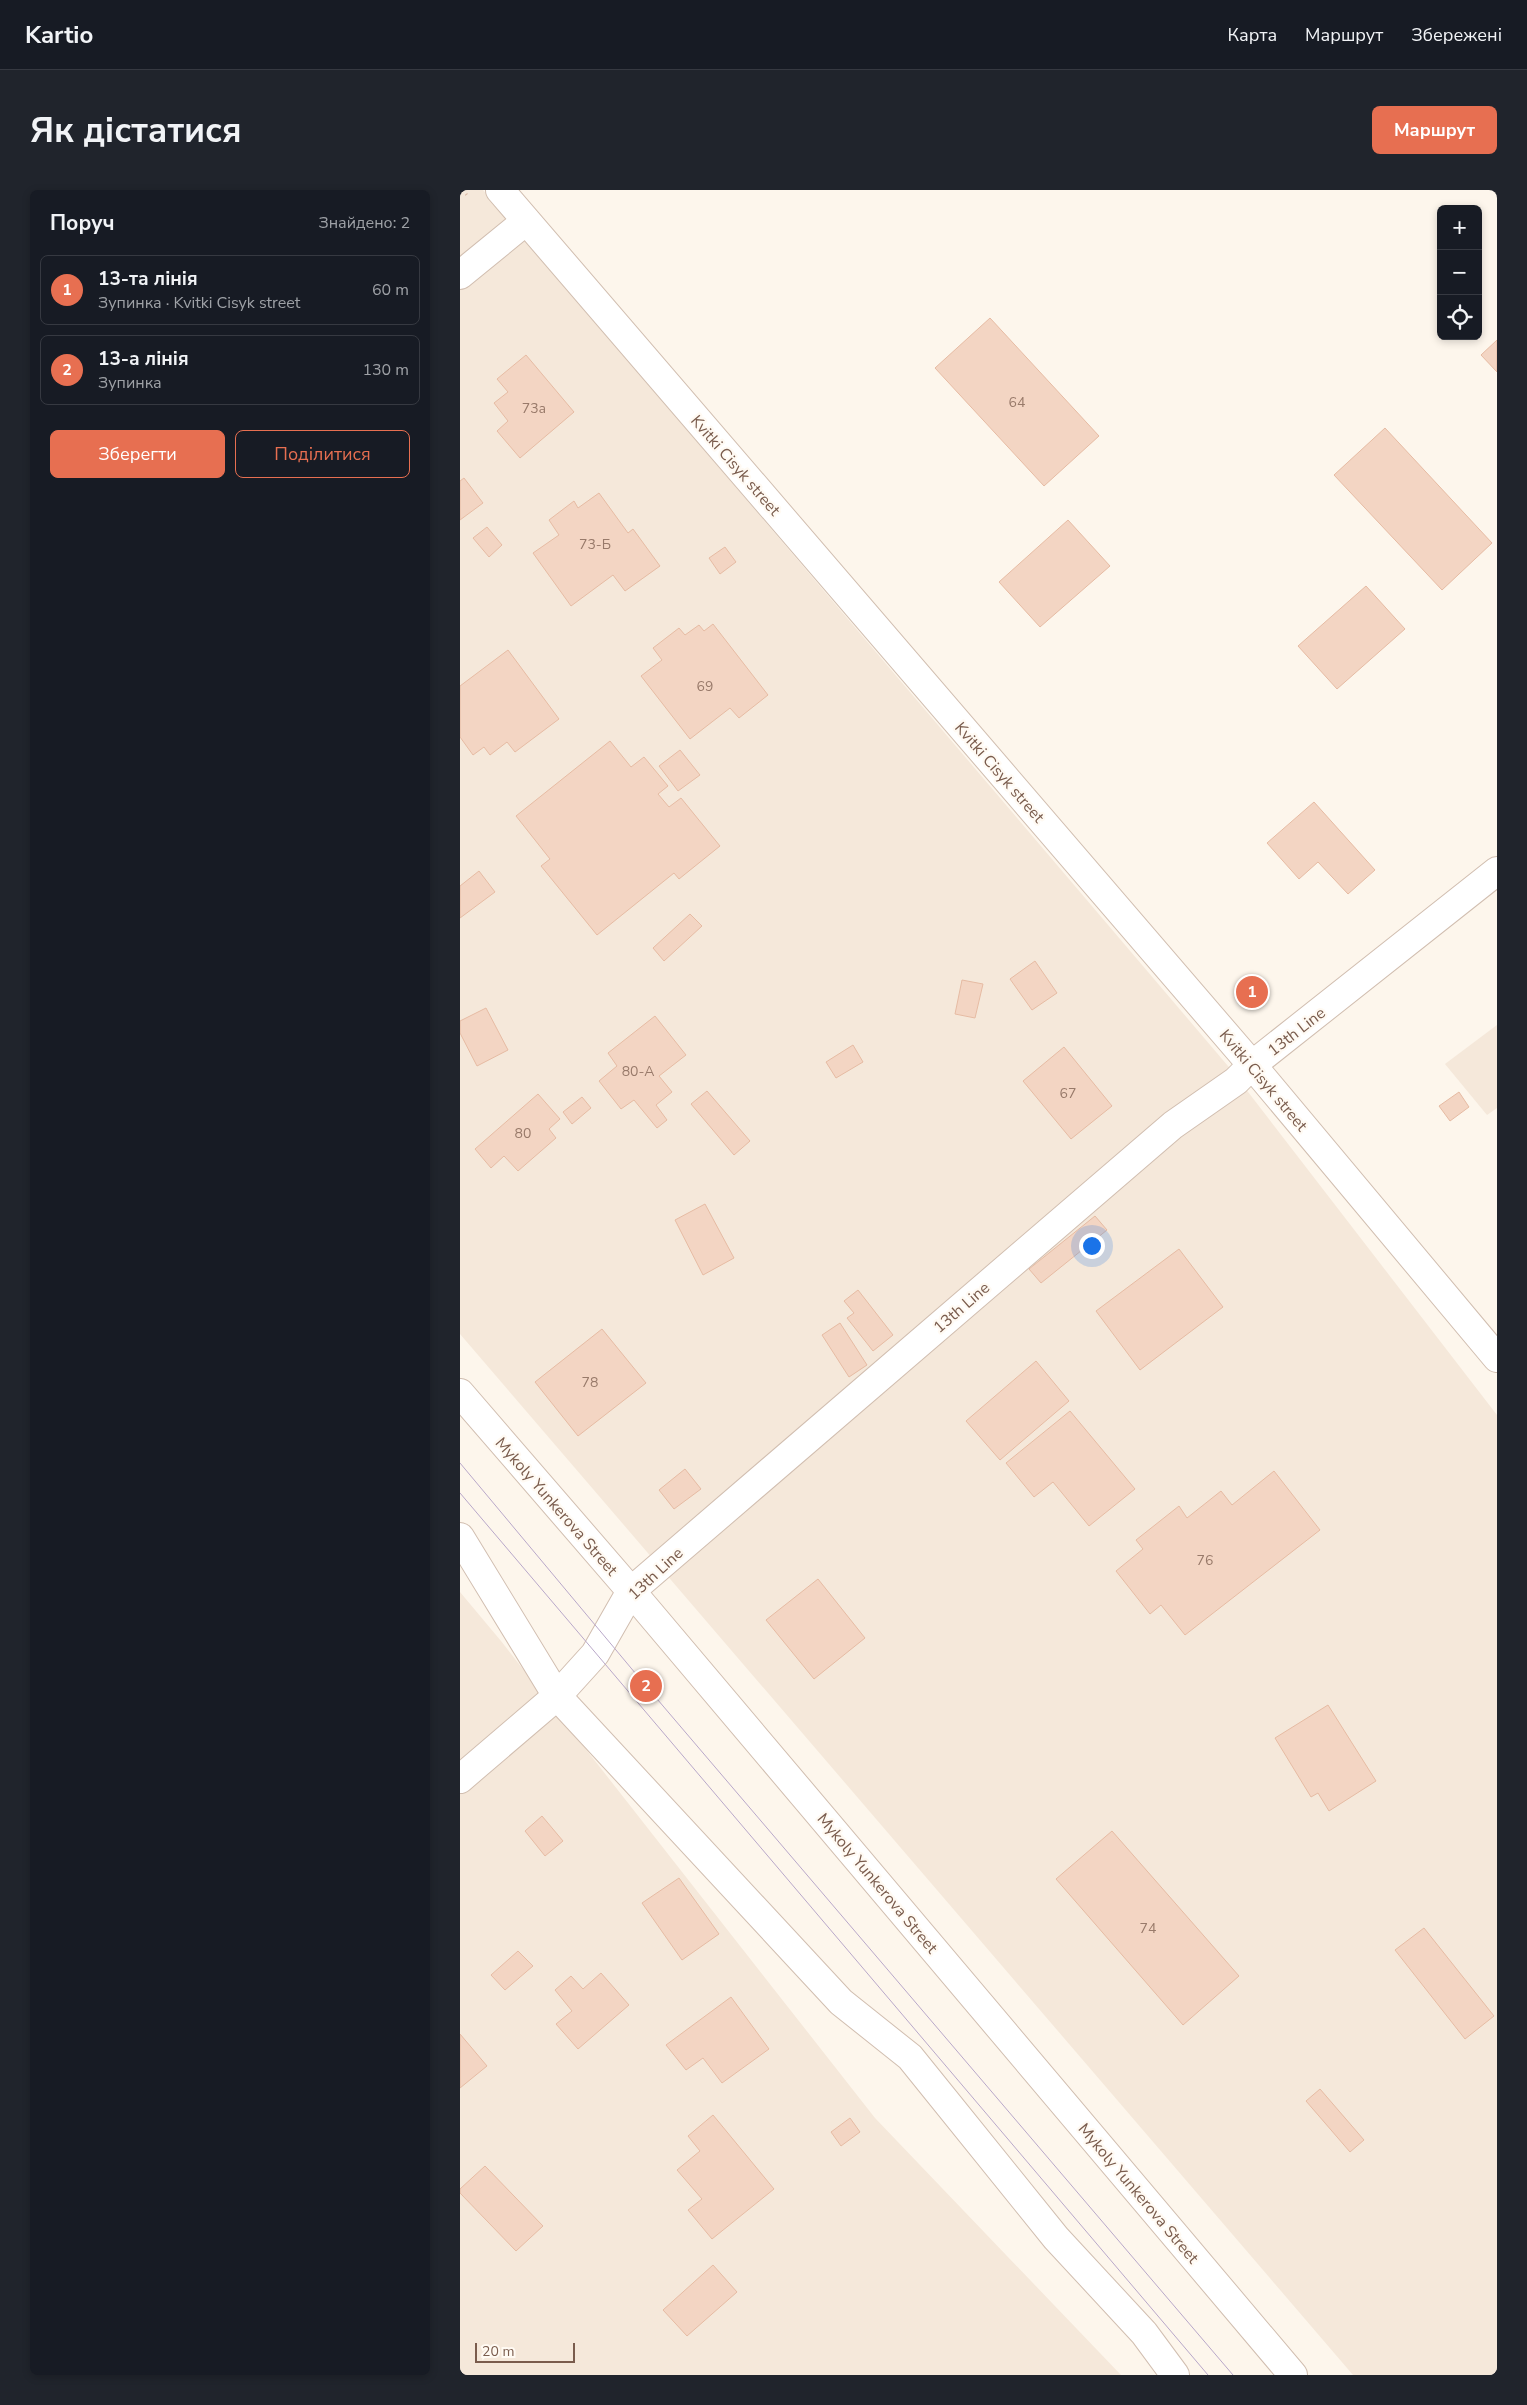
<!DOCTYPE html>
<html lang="uk">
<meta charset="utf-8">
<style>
:root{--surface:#171b24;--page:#20242c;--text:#f1f3f6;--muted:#9ea1a6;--line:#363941;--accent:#e76f51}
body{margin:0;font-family:"Nunito Sans",sans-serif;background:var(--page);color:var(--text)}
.controls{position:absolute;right:15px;top:15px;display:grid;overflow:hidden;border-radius:8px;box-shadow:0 2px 8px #0003}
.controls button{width:45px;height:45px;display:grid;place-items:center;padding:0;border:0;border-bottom:1px solid var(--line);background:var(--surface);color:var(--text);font:25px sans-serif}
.scale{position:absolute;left:15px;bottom:12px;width:100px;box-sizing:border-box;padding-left:5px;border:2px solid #7a5c4d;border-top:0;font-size:14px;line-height:18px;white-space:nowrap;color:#7a5c4d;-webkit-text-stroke:4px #fffaf3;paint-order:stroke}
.you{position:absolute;left:631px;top:1055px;width:18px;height:18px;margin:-12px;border:4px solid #fff;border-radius:50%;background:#1a73e8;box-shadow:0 0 0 8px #1a73e833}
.badge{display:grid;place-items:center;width:32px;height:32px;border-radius:50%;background:var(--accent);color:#fff;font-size:16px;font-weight:700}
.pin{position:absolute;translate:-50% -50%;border:2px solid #fff;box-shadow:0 1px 5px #0006}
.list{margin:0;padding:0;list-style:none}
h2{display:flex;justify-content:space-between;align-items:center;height:65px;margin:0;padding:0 20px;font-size:21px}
h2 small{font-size:16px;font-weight:400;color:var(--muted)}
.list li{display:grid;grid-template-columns:32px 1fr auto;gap:15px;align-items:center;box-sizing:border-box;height:70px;margin:0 10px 10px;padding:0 10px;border:1px solid var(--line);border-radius:8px}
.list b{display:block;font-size:19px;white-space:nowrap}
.list p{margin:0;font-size:16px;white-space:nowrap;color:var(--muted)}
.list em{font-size:16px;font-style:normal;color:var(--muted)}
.actions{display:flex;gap:10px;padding:15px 20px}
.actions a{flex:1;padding:11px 0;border:1px solid var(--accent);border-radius:8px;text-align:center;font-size:18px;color:var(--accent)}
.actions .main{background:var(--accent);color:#fff}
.icon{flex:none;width:28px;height:28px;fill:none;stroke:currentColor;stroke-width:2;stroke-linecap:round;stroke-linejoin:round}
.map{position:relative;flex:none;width:1037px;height:2185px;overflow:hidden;border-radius:8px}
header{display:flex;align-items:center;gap:30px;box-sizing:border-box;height:70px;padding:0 25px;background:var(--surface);border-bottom:1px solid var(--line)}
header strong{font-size:24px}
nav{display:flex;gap:28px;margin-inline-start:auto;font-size:18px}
.intro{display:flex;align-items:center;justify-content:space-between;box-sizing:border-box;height:120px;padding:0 30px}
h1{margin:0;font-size:35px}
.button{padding:12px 22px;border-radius:8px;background:var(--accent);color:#fff;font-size:18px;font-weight:700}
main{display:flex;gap:30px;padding:0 30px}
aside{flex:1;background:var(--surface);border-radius:8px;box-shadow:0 2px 8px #0003}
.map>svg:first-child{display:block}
.residential{fill:#f5e8da}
.building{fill:#f3d5c3;stroke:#e6bba3}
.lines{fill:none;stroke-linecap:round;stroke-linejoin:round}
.minor-casing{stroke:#d1beb0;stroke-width:30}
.tertiary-casing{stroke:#d1beb0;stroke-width:30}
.path{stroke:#d9b8a5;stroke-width:3;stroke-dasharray:1 4;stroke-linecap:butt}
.minor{stroke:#fff;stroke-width:28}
.tertiary{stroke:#fff;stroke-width:28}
.tram{stroke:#b9a8c9;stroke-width:1}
.labels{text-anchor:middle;stroke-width:4.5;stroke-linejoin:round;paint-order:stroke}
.number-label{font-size:14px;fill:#987a6a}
.street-label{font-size:16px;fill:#7a5c4d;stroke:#fffaf3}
</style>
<header>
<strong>Kartio</strong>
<nav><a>Карта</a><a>Маршрут</a><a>Збережені</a></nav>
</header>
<div class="intro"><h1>Як дістатися</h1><a class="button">Маршрут</a></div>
<main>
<aside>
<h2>Поруч<small>Знайдено: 2</small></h2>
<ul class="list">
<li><span class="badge">1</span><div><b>13-та лінія</b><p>Зупинка · Kvitki Cisyk street</p></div><em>60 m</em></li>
<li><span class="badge">2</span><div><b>13-а лінія</b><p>Зупинка</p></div><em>130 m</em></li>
</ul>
<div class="actions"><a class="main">Зберегти</a><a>Поділитися</a></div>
</aside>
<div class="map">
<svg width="1037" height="2185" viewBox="0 0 1037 2185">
<rect width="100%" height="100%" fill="#fdf6ec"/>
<g class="residential">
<polygon points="0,0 23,0 768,876 1037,1225 1037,2185 893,2185 0,1144"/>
<polygon points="1037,835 1037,918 1027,925 985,874"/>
<polygon points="0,1402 41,1451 415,1928 661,2185 0,2185"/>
</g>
<g class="building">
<polygon points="530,128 639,246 584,296 475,178"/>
<polygon points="1037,150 1037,182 1021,165"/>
<polygon points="66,165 114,222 60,268 37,241 48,231 34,213 48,202 37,189"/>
<polygon points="925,238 1032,353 982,400 874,285"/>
<polygon points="4,288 23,313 0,330 0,291"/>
<polygon points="139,303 168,343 173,339 200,376 165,401 153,385 111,416 73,363 99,345 89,330 114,311 118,318"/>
<polygon points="608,330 650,376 580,437 539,392"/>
<polygon points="27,337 42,355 29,367 13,348"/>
<polygon points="265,357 276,372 260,384 249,368"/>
<polygon points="906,396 945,439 877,499 838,456"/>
<polygon points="253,434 308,505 279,528 270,518 230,549 181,486 202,470 193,458 219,438 225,445 239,435 244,441"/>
<polygon points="48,460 99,529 55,562 47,552 30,565 24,557 13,565 0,547 0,496"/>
<polygon points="150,551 171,577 184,567 208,596 198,604 209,617 221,608 260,656 219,689 214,683 137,745 81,676 90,669 56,626"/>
<polygon points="220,560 240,585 218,601 199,576"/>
<polygon points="854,612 915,680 888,704 858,672 839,689 807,653"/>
<polygon points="19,681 35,702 0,728 0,696"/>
<polygon points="230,724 242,736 204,771 193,758"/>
<polygon points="575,771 597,803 572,820 550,789"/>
<polygon points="502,790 523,794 515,828 495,824"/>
<polygon points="26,818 48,860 17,876 0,843 0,831"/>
<polygon points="195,826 226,865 199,886 212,902 196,915 207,930 197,938 174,910 161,919 139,891 157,876 148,863"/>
<polygon points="393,855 403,872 376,888 366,872"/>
<polygon points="604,857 652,916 611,949 563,891"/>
<polygon points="247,901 290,951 274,965 231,914"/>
<polygon points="999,902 1009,917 990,931 979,916"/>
<polygon points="78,904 100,929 89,939 96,948 58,981 44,966 31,978 15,959"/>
<polygon points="122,907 131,918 112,934 103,922"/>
<polygon points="245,1014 274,1068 243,1085 215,1030"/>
<polygon points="635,1026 647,1040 581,1093 569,1079"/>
<polygon points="719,1059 763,1117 680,1180 636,1121"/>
<polygon points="398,1100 433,1145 413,1161 387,1128 394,1123 384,1111"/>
<polygon points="380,1133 407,1175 389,1187 362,1145"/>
<polygon points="142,1139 186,1193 118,1246 75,1192"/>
<polygon points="576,1171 609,1211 540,1270 506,1231"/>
<polygon points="610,1221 675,1299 629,1336 593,1292 574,1307 546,1273"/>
<polygon points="225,1279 241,1299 214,1319 199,1300"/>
<polygon points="814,1281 860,1340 725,1445 701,1415 690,1424 656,1381 683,1359 676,1350 719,1316 727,1328 761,1301 772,1315"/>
<polygon points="358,1389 405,1448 354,1489 306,1430"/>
<polygon points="868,1515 916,1591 869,1621 858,1603 851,1607 815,1548"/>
<polygon points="82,1626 103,1651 85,1666 65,1641"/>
<polygon points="652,1641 779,1786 723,1835 596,1689"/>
<polygon points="219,1688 259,1744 222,1770 182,1713"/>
<polygon points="964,1738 1034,1826 1005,1849 935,1760"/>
<polygon points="58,1761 73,1776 45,1800 31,1785"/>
<polygon points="141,1783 169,1815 118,1859 96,1834 112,1821 95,1800 111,1786 123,1799"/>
<polygon points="271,1807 309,1859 262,1893 243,1868 226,1880 206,1855"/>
<polygon points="0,1844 27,1876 0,1898"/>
<polygon points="860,1899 904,1950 890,1962 846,1911"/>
<polygon points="253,1925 314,1999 252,2049 228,2020 242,2009 217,1980 240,1961 228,1946"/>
<polygon points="390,1928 400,1942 381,1956 371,1942"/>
<polygon points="25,1976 83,2036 56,2061 0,2003 0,1999"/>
<polygon points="253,2075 277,2102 227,2146 203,2120"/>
</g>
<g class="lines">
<g class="minor-casing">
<g id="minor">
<polyline points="0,85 66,31"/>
<polyline points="0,1203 171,1401 833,2185"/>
<polyline points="0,1347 97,1506 381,1812 450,1867 596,2048 684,2143 715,2185"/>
<polyline points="0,1589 97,1506 135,1464 171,1401 713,935 776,891 792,875 1037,681"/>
</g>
</g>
<g class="tertiary-casing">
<polyline id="tertiary" points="40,0 792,875 1037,1168"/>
</g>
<polyline class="path" points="3,0 9,8"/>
<use href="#minor" class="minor"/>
<use href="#tertiary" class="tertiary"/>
<g class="tram">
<polyline points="0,1273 186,1496 773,2185"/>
<polyline points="0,1303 748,2185"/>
</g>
</g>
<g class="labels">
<g class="number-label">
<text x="557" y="217">64</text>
<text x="74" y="223">73а</text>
<text x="135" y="359">73-Б</text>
<text x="245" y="501">69</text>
<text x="178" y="886">80-А</text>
<text x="608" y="908">67</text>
<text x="63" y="948">80</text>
<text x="130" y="1197">78</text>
<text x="745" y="1375">76</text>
<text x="688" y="1743">74</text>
</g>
<g class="street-label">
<text transform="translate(276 275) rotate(49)" y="6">Kvitki Cisyk street</text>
<text transform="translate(540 582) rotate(49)" y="6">Kvitki Cisyk street</text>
<text transform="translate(836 841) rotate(-38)" y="6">13th Line</text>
<text transform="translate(804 890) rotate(50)" y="6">Kvitki Cisyk street</text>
<text transform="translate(501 1117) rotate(-41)" y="6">13th Line</text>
<text transform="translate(97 1316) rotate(49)" y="6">Mykoly Yunkerova Street</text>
<text transform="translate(195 1383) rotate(-43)" y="6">13th Line</text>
<text transform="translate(418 1693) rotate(50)" y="6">Mykoly Yunkerova Street</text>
<text transform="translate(679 2003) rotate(50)" y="6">Mykoly Yunkerova Street</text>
</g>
</g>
</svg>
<div class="controls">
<button>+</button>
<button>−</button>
<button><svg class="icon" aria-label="locate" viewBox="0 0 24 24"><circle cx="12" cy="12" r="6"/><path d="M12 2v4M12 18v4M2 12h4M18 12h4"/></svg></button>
</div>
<div class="scale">20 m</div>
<div class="you"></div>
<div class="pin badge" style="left:792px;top:802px">1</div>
<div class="pin badge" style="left:186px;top:1496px">2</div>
</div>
</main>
